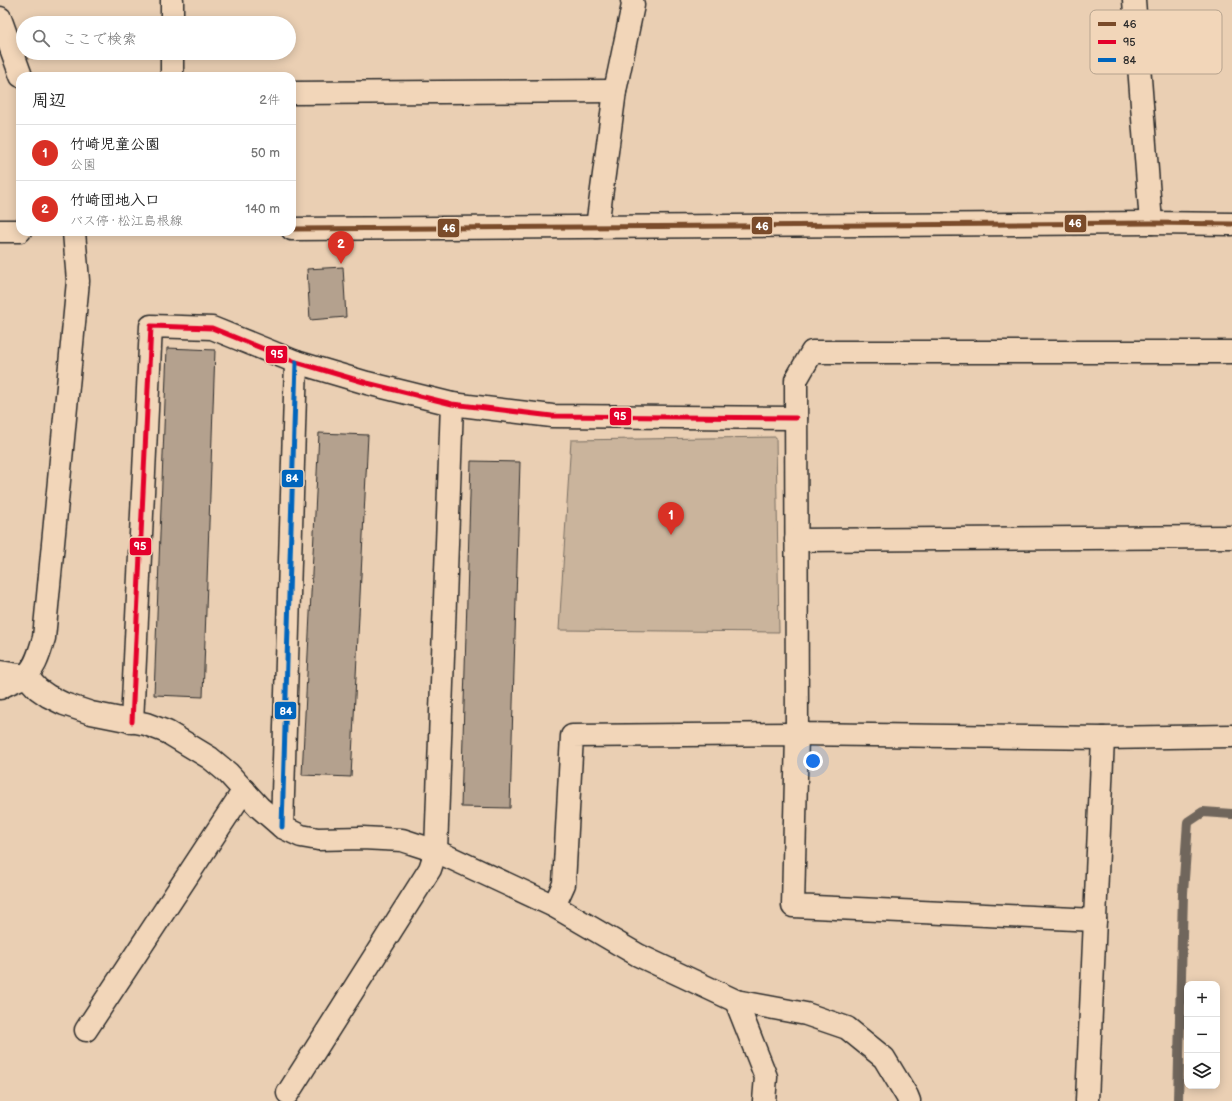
<!DOCTYPE html>
<html lang="ja">
<meta charset="utf-8">
<style>
:root{--surface:#fff;--page:#f6f6f6;--text:#222;--muted:#767676;--line:#e0e0e0;--accent:#d93025}
body{margin:0;font-family:"Balsamiq Sans","Klee One",sans-serif;background:var(--page);color:var(--text)}
.controls{position:absolute;right:12px;bottom:12px;display:grid;overflow:hidden;border-radius:8px;box-shadow:0 2px 10px #0003}
.controls button{width:36px;height:36px;display:grid;place-items:center;padding:0;border:0;border-bottom:1px solid var(--line);background:var(--surface);color:var(--text);font:20px sans-serif}
.you{position:absolute;left:813px;top:761px;width:14px;height:14px;margin:-10px;border:3px solid #fff;border-radius:50%;background:#1a73e8;box-shadow:0 0 0 6px #1a73e833}
.badge{display:grid;place-items:center;width:26px;height:26px;border-radius:50%;background:var(--accent);color:#fff;font-size:13px;font-weight:700}
.pin{position:absolute;translate:-50% -33px;filter:drop-shadow(0 1px 2px #0008)}
.pin::after{content:'';position:absolute;top:21px;width:14px;height:12px;background:inherit;clip-path:polygon(0 0,100% 0,50% 100%)}
.list{margin:0;padding:0;list-style:none}
h2{display:flex;justify-content:space-between;align-items:center;height:52px;margin:0;padding:0 16px;font-size:17px}
h2 small{font-size:13px;font-weight:400;color:var(--muted)}
.list li{display:grid;grid-template-columns:26px 1fr auto;gap:12px;align-items:center;box-sizing:border-box;height:56px;padding:0 16px;border-top:1px solid var(--line)}
.list b{display:block;font-size:15px;white-space:nowrap}
.list p{margin:0;font-size:13px;white-space:nowrap;color:var(--muted)}
.list em{font-size:13px;font-style:normal;color:var(--muted)}
.icon{flex:none;width:22px;height:22px;fill:none;stroke:currentColor;stroke-width:2;stroke-linecap:round;stroke-linejoin:round}
.map{position:relative;flex:none;width:1232px;height:1101px;overflow:hidden}
.search{position:absolute;background:var(--surface);box-shadow:0 2px 10px #0003;left:16px;top:16px;width:280px;height:44px;display:flex;align-items:center;gap:10px;box-sizing:border-box;padding:0 14px;border-radius:22px;color:var(--muted);font-size:15px}
.panel{position:absolute;background:var(--surface);box-shadow:0 2px 10px #0003;left:16px;top:72px;width:280px;height:164px;border-radius:12px}
.map>svg:first-child{display:block}
.green{fill:#cab49c;stroke:#7a7064}
.lines{fill:none;stroke-linecap:round;stroke-linejoin:round}
.stream{stroke:#70665c;stroke-width:10}
.building{fill:#b4a18e;stroke:#2b2b2b}
.minor-casing{stroke:#2b2b2b;stroke-width:25}
.primary-casing{stroke:#2b2b2b;stroke-width:25}
.minor{stroke:#f2d6b9;stroke-width:22}
.primary{stroke:#f2d6b9;stroke-width:22}
.bus-1-casing{stroke:#f2d6b9;stroke-width:8}
.bus-2-casing{stroke:#f2d6b9;stroke-width:8}
.bus-3-casing{stroke:#f2d6b9;stroke-width:8}
.bus-1{stroke:#7a4b2a;stroke-width:5}
.bus-2{stroke:#e4002b;stroke-width:5}
.bus-3{stroke:#0065bd;stroke-width:5}
.key{fill:#f2d6b9;stroke:#b6a38e;stroke-width:1}
.key-label{font-size:11px;fill:#2b2b2b}
.line-badge{stroke:#f2d6b9;stroke-width:1.5}
.badge-label{font-size:11px;text-anchor:middle;font-weight:bold;fill:#fff}
</style>
<div class="map">
<svg width="1232" height="1101" viewBox="0 0 1232 1101">
<rect width="100%" height="100%" fill="#eacfb3"/>
<filter id="ink" filterUnits="userSpaceOnUse"><feTurbulence type="fractalNoise" baseFrequency=".025" numOctaves="2"/><feDisplacementMap in="SourceGraphic" scale="8" xChannelSelector="R" yChannelSelector="G"/><feConvolveMatrix kernelMatrix="1 2 1 2 8 2 1 2 1" color-interpolation-filters="sRGB"/></filter>
<g filter="url(#ink)">
<polygon class="green" points="776,437 779,632 559,630 571,440"/>
<g class="lines">
<polyline class="stream" points="1178,1101 1183,893 1188,822 1203,812 1232,814"/>
</g>
<g class="building">
<polygon points="343,267 346,317 310,320 307,269"/>
<polygon points="167,348 215,350 203,697 154,695"/>
<polygon points="319,433 368,435 351,777 302,775"/>
<polygon points="471,461 520,462 510,808 461,807"/>
</g>
<g class="lines">
<g class="minor-casing">
<g id="minor">
<polyline points="1134,0 1151,223"/>
<polyline points="0,18 21,76"/>
<polyline points="172,23 172,0"/>
<polyline points="172,76 172,53"/>
<polyline points="292,93 615,91"/>
<polyline points="597,227 615,91 633,5 632,0"/>
<polyline points="1232,352 812,352 796,380 797,734 1103,738 1232,736"/>
<polyline points="796,540 1232,537"/>
<polyline points="0,672 26,676 38,689 48,696 64,704 91,713 146,724 167,732 210,758 228,773 259,807 282,827 301,836 318,839 362,838 402,840 436,851 554,906 638,955 736,1001 806,1014 847,1028 884,1058 907,1096 909,1101"/>
<path d="M 0,688 C 7,683 16,681 23,677 C 36,670 40,650 44,638 L 78,281 L 74,232"/>
<polyline points="132,722 151,326 212,328 296,362 367,383 452,404 552,416 796,418"/>
<polyline points="282,827 296,362"/>
<polyline points="554,906 564,884 572,736 797,734 793,906 1095,920"/>
<polyline points="736,1001 766,1077 764,1101"/>
<polyline points="86,1030 244,790"/>
<polyline points="288,1093 430,869 436,851 452,404"/>
<polyline points="1087,1101 1103,738"/>
</g>
</g>
<g class="primary-casing">
<g id="primary">
<polyline points="292,229 1151,223 1232,224"/>
<polyline points="0,231 20,231"/>
</g>
</g>
<use href="#minor" class="minor"/>
<use href="#primary" class="primary"/>
<g class="bus-1-casing">
<polyline id="bus-1" points="292,229 1151,223 1232,224"/>
</g>
<g class="bus-2-casing">
<polyline id="bus-2" points="132,722 151,326 212,328 296,362 367,383 452,404 552,416 796,418"/>
</g>
<g class="bus-3-casing">
<polyline id="bus-3" points="282,827 296,362"/>
</g>
<use href="#bus-1" class="bus-1"/>
<use href="#bus-2" class="bus-2"/>
<use href="#bus-3" class="bus-3"/>
</g>
</g>
<rect x="1090" y="10" width="132" height="64" rx="6" class="key"/>
<rect x="1098" y="22" width="18" height="4" fill="#7a4b2a"/>
<rect x="1098" y="40" width="18" height="4" fill="#e4002b"/>
<rect x="1098" y="58" width="18" height="4" fill="#0065bd"/>
<g class="key-label">
<text x="1123" y="28">46</text>
<text x="1123" y="46">95</text>
<text x="1123" y="64">84</text>
</g>
<g class="line-badge">
<rect x="1064" y="214" width="23" height="19" rx="4" fill="#7a4b2a"/>
<rect x="751" y="216" width="22" height="19" rx="4" fill="#7a4b2a"/>
<rect x="437" y="218" width="23" height="20" rx="4" fill="#7a4b2a"/>
<rect x="265" y="345" width="23" height="19" rx="4" fill="#e4002b"/>
<rect x="609" y="407" width="23" height="19" rx="4" fill="#e4002b"/>
<rect x="281" y="469" width="23" height="19" rx="4" fill="#0065bd"/>
<rect x="129" y="537" width="23" height="19" rx="4" fill="#e4002b"/>
<rect x="274" y="701" width="23" height="19" rx="4" fill="#0065bd"/>
</g>
<g class="badge-label">
<text x="1075" y="227">46</text>
<text x="762" y="230">46</text>
<text x="449" y="232">46</text>
<text x="277" y="358">95</text>
<text x="620" y="420">95</text>
<text x="292" y="482">84</text>
<text x="140" y="550">95</text>
<text x="286" y="715">84</text>
</g>
</svg>
<div class="controls">
<button>+</button>
<button>−</button>
<button><svg class="icon" aria-label="layers" viewBox="0 0 24 24"><path d="M12 4l9 5-9 5-9-5zM3 14l9 5 9-5"/></svg></button>
</div>
<div class="you"></div>
<div class="pin badge" style="left:671px;top:535px">1</div>
<div class="pin badge" style="left:341px;top:264px">2</div>
<div class="search"><svg class="icon" aria-label="search" viewBox="0 0 24 24"><circle cx="10" cy="10" r="6"/><path d="M15 15l6 6"/></svg>ここで検索</div>
<section class="panel">
<h2>周辺<small>2件</small></h2>
<ul class="list">
<li><span class="badge">1</span><div><b>竹崎児童公園</b><p>公園</p></div><em>50 m</em></li>
<li><span class="badge">2</span><div><b>竹崎団地入口</b><p>バス停 · 松江島根線</p></div><em>140 m</em></li>
</ul>
</section>
</div>
